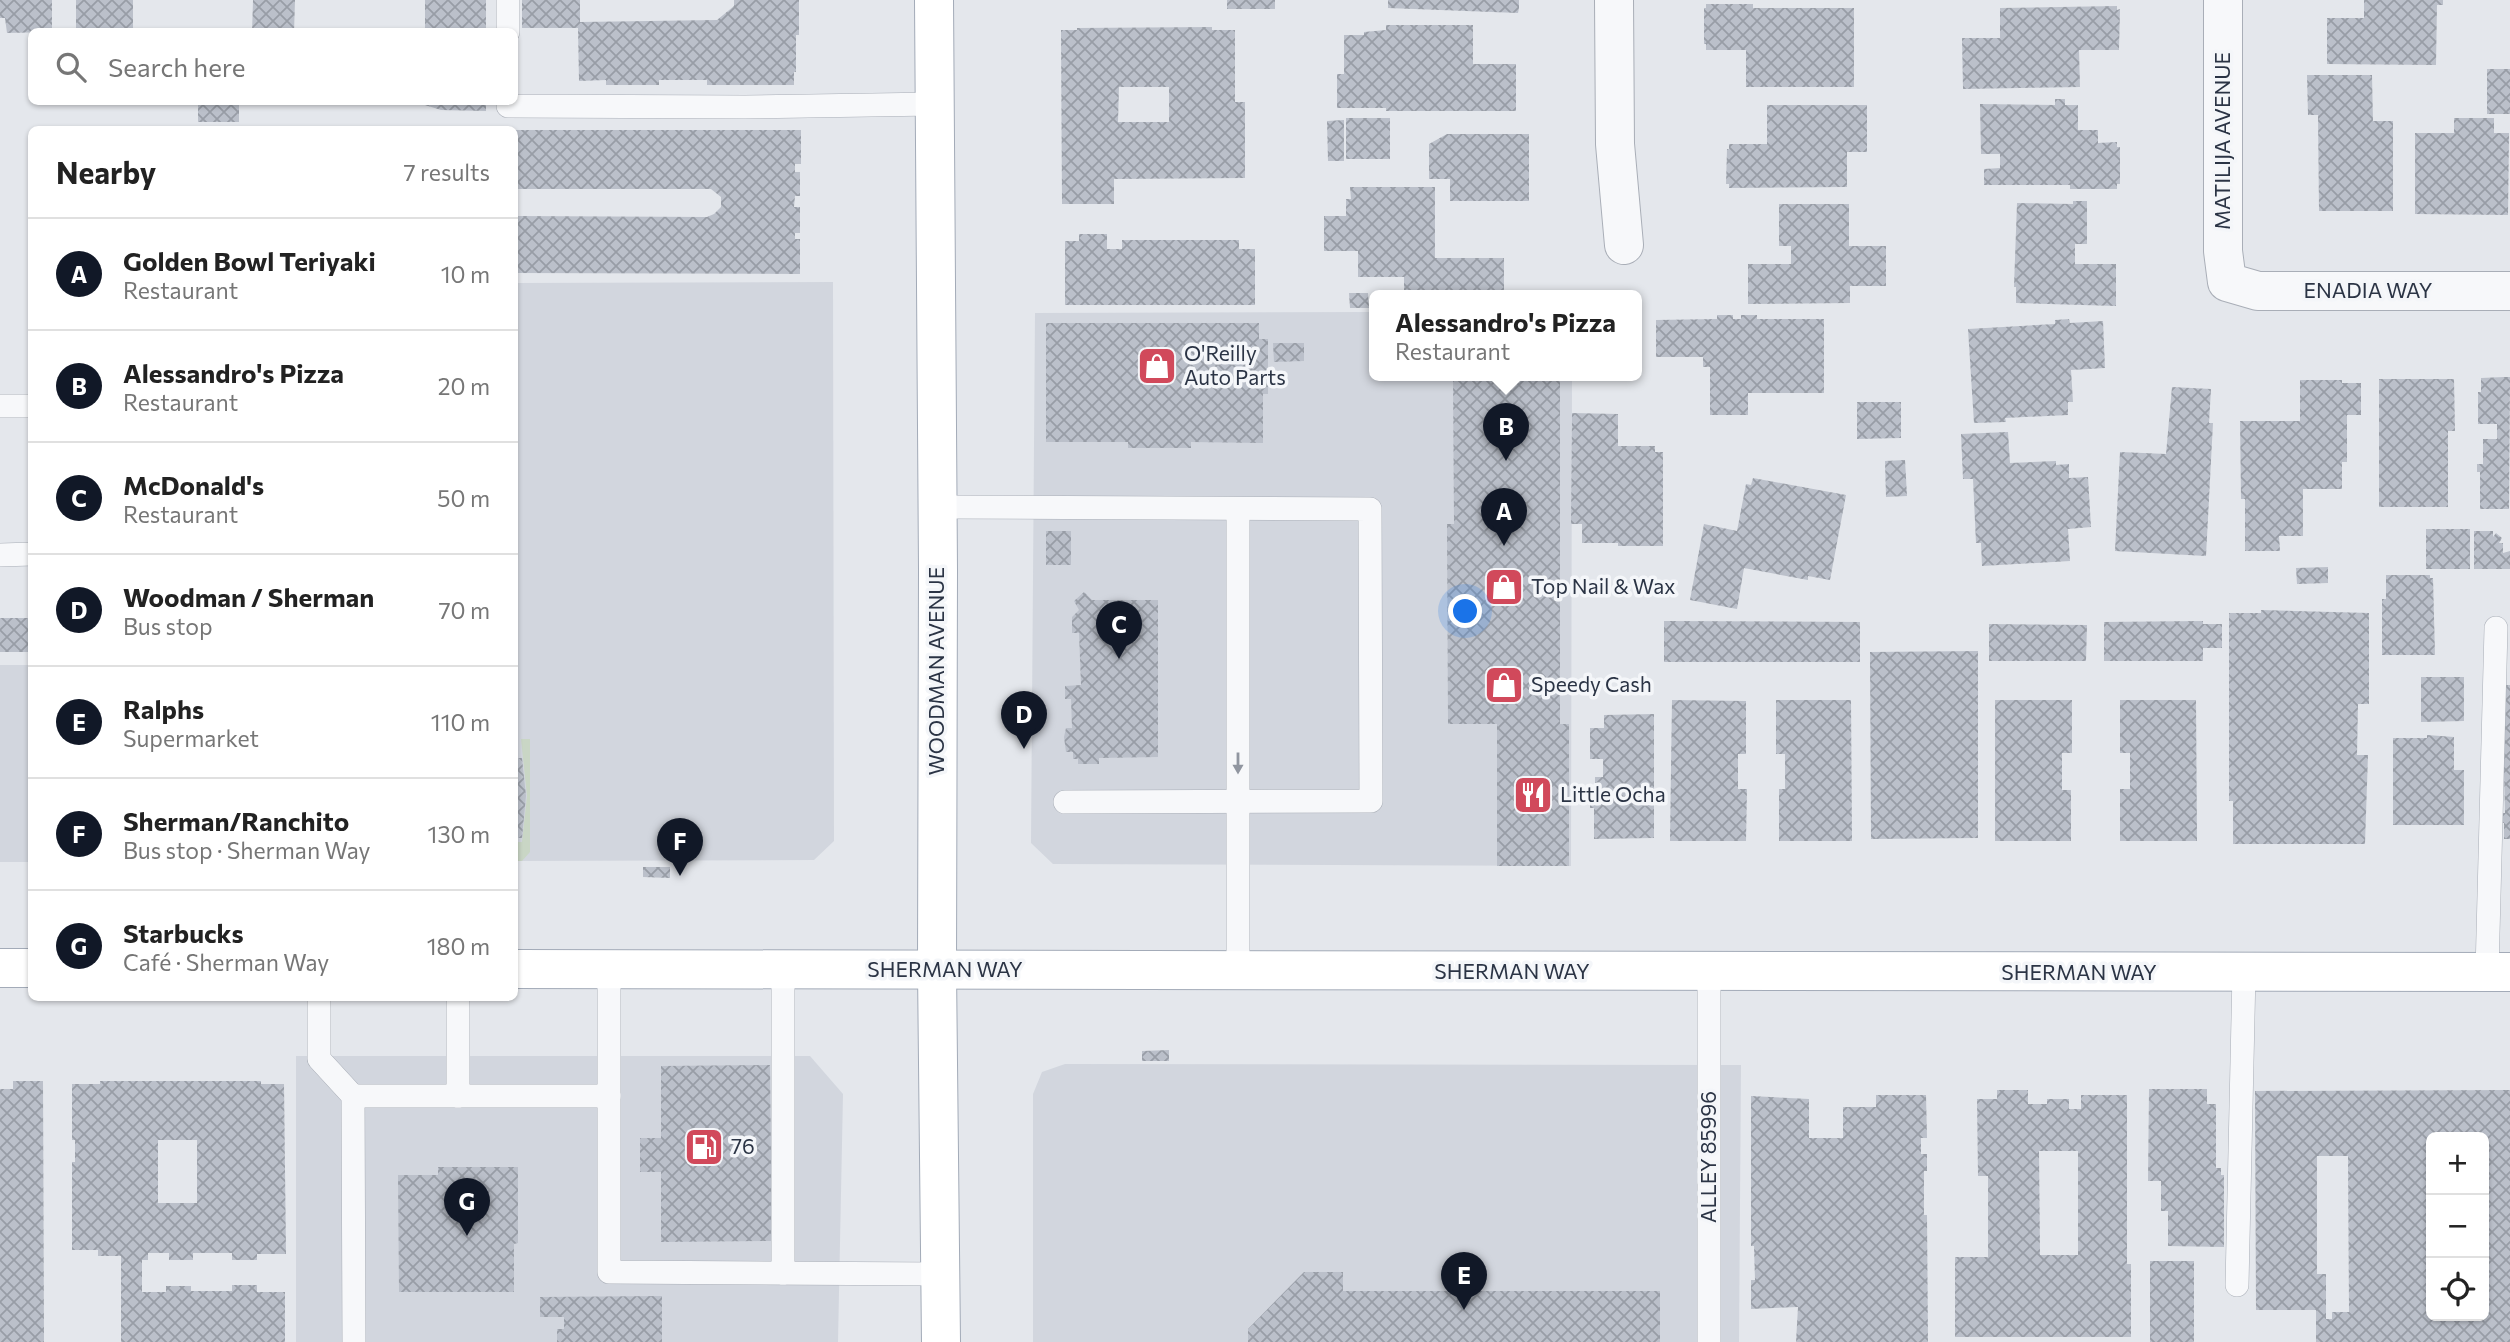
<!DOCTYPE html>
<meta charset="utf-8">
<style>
:root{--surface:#fff;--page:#f6f6f6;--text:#222;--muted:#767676;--line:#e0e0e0;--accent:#111827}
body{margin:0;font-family:Commissioner,sans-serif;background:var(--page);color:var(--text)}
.controls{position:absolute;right:21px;bottom:21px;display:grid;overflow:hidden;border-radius:10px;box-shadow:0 2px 5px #0004}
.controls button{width:63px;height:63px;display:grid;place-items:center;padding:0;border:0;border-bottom:2px solid var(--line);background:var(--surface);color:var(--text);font:35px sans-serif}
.you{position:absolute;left:1466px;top:612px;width:24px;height:24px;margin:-18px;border:5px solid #fff;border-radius:50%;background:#1a73e8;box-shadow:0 0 0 10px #1a73e833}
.badge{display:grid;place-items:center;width:46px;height:46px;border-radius:50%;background:var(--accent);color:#fff;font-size:23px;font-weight:700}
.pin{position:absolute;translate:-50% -58px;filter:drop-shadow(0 2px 4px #0008)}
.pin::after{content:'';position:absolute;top:37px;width:24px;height:21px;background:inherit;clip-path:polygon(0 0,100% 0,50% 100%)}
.popup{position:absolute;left:1369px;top:290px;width:273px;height:91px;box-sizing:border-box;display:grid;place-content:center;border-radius:10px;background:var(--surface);filter:drop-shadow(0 2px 5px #0005);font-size:23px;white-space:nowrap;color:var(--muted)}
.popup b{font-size:26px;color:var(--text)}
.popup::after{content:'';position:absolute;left:50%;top:100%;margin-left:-14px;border:14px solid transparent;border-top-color:var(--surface)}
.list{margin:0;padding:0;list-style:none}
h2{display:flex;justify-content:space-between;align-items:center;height:91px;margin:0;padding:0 28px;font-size:30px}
h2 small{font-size:23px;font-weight:400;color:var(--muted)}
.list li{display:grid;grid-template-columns:46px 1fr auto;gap:21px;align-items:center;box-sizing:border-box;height:112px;padding:0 28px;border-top:2px solid var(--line)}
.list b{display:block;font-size:26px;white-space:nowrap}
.list p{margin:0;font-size:23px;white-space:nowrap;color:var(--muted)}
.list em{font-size:23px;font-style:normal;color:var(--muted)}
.icon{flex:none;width:38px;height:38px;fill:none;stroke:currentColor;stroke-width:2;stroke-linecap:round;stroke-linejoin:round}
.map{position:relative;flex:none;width:2510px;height:1342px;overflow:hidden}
.search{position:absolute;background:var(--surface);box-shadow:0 2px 5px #0004;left:28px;top:28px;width:490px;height:77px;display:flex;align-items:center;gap:18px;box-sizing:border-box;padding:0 24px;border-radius:10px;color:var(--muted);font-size:26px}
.panel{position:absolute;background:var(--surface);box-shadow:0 2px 5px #0004;left:28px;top:126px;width:490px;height:875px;border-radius:10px}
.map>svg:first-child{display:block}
.built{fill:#d2d6de}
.grass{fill:#c9d6c5}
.building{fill:url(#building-cross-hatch);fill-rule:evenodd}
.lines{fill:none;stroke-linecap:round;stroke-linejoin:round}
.lane-casing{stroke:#a9aeb7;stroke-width:24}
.street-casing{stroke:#a9aeb7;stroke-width:40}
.primary-casing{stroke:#a3abb8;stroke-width:40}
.lane{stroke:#f7f8fa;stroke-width:23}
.street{stroke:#f7f8fa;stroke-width:38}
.primary{stroke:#fff;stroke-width:38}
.oneway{fill:#9196a0}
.labels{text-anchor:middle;stroke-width:7;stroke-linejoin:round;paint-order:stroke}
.street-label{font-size:21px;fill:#2b3445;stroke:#f4f6f9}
.poi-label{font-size:21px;fill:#2b3445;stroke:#f4f6f9;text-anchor:start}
</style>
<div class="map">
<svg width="2510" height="1342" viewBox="0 0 2510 1342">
<defs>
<pattern id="building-cross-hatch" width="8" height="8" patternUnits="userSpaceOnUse" patternTransform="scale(1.75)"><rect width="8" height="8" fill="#bbc0ca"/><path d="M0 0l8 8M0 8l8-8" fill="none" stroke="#989da6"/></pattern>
</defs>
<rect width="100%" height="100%" fill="#e4e7ec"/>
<g class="built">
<polygon points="833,282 834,841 814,860 515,861 514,283"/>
<polygon points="1375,312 1375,375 1572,375 1571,866 1053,864 1031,843 1035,313"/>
<rect x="0" y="665" width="31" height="197"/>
<polygon points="296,1056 810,1056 843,1094 838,1342 296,1342"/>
<polygon points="1065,1064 1741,1065 1739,1342 1033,1342 1033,1094 1042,1072"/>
</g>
<polygon class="grass" points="521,739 530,739 530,852 522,861 515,861 515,842 522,842 527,796"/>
<g class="building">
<polygon points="0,0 52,0 52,32 7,33 5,18 0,18"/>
<rect x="76" y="0" width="57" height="32"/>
<polygon points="253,0 295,0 294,32 252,32"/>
<rect x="425" y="0" width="61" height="32"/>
<polygon points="522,0 580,0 580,22 717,20 734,6 734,0 799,0 799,35 796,35 796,72 794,72 794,85 707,85 707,80 659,80 659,85 606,85 606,80 579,81 578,28 522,28"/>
<rect x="1227" y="0" width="48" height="9"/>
<polygon points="1388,0 1519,0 1519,8 1518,13 1388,8"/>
<polygon points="2364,0 2443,0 2443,5 2437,5 2436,65 2327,64 2327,18 2364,18"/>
<polygon points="1706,4 1753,4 1753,8 1854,8 1854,87 1746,87 1746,50 1706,50 1706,44 1704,44 1704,8 1706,8"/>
<polygon points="2117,6 2117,10 2120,9 2119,50 2079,50 2080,87 1963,89 1962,38 2000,38 2000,8"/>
<polygon points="1386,25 1473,25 1473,64 1516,64 1516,111 1386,111 1386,108 1337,108 1337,74 1344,74 1344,35 1364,35 1364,32 1386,30"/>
<path d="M 1212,27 L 1212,30 L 1235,30 L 1235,102 L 1245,102 L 1245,178 L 1114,179 L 1114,204 L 1062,204 L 1061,30 L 1077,30 L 1077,28 ZM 1119,87 L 1169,87 L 1169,122 L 1118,122 Z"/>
<rect x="2487" y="69" width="23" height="45"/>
<polygon points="2307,75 2372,75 2373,121 2393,121 2393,211 2319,211 2318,115 2308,115"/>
<polygon points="2055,99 2065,99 2065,105 2078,105 2078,130 2098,130 2098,143 2117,142 2117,147 2120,147 2120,184 2117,184 2117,189 2070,189 2070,185 1984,185 1984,169 2000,168 2000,154 1981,154 1980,104 2055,105"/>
<rect x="198" y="102" width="41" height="20"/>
<polygon points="425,102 486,102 486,111 441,110 425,105"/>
<polygon points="1767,105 1867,105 1867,152 1847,152 1847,187 1729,188 1729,184 1726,184 1727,149 1729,149 1729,144 1767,144"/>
<rect x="1346" y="118" width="44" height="41"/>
<polygon points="2454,118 2494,118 2494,133 2509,133 2508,215 2415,214 2415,133 2454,133"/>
<polygon points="1344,120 1344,161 1328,161 1327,121"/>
<polygon points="514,130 801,130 801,164 795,164 795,172 800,172 800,196 795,196 794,207 800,207 800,233 795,233 795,239 800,239 800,274 514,273 514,216 707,217 714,214 721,207 721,197 711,189 514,189"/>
<polygon points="1447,134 1529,134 1529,201 1450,201 1450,179 1429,179 1429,144"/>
<polygon points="1350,187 1435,187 1435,258 1504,258 1504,295 1404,295 1404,277 1358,277 1358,251 1324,251 1324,216 1346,216 1346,199 1351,199"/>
<polygon points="2073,201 2087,201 2087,244 2075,244 2075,264 2116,264 2116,306 2016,303 2016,287 2014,287 2017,203 2073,204"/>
<polygon points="1779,204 1849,204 1849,246 1886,246 1886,286 1850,286 1850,303 1748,304 1748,264 1791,264 1791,246 1779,246"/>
<polygon points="1079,234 1107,234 1107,249 1122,249 1122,240 1239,240 1239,249 1255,249 1255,305 1065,305 1065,241 1079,241"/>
<polygon points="1349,293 1368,293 1369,308 1350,308"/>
<polygon points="1717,315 1733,315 1733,319 1741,319 1741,315 1757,315 1757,319 1824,319 1824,393 1748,393 1748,415 1710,415 1710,367 1703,367 1703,357 1656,357 1656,320 1717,319"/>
<polygon points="2069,319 2070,323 2103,321 2105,368 2071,370 2073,402 2068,402 2068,415 2005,418 2006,422 1974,423 1968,329 2055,324 2055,320"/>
<polygon points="1046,323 1259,323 1259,339 1268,339 1268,394 1263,394 1263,443 1191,442 1191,448 1128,448 1128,442 1046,442"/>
<polygon points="1273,343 1304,343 1304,361 1274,362"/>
<polygon points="1453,375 1560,375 1560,724 1569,724 1569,866 1497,866 1497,724 1448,724 1447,524 1454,524"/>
<polygon points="2504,377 2510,377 2509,509 2480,509 2480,472 2477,472 2477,464 2483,464 2483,439 2497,439 2497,424 2478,424 2478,392 2481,392 2481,378"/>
<polygon points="2379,379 2454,379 2455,431 2448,431 2448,507 2379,507"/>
<polygon points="2300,380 2342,380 2342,383 2361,383 2361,415 2347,415 2347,462 2342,462 2342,489 2303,489 2303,536 2279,536 2280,551 2245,551 2245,499 2241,499 2240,421 2300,421"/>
<polygon points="2172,387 2211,389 2209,423 2213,423 2206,556 2115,551 2120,452 2166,454"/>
<polygon points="1857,402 1901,402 1901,438 1857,439"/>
<polygon points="1572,413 1618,414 1618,446 1655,446 1655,452 1663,452 1663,546 1618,546 1618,543 1582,543 1582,524 1571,524"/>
<polygon points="2008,432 2010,463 2056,461 2056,465 2069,464 2069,478 2088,477 2091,527 2068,529 2070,561 1982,566 1981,543 1976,543 1973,479 1963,479 1961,434"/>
<polygon points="1905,460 1907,496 1886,497 1885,461"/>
<polygon points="1753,478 1846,495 1830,580 1808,576 1808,580 1744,568 1737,609 1690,600 1704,524 1737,531 1746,484 1751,485"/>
<rect x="2426" y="529" width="44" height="40"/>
<rect x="1046" y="531" width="25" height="34"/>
<polygon points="2474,531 2493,531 2493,537 2496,533 2502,538 2499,543 2503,543 2503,553 2510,551 2510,569 2474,569"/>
<polygon points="2328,567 2328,583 2297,584 2296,568"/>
<polygon points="2386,575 2430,575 2430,578 2433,578 2435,655 2382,655 2382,599 2386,599"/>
<polygon points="1084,592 1092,600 1158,600 1158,757 1099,758 1099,764 1078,764 1078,759 1073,759 1073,752 1066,752 1064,737 1066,728 1072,728 1071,699 1065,699 1065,686 1081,685 1079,633 1072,633 1072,617 1079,610 1074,601"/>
<polygon points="2261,610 2369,613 2369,704 2358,704 2357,755 2368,755 2365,844 2233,844 2233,801 2229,801 2229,613 2261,613"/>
<rect x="0" y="618" width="32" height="34"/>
<polygon points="1664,621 1860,622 1860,662 1664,662"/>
<polygon points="2203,621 2203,624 2222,624 2222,648 2203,648 2203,661 2104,661 2104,622"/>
<polygon points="1989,624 2087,625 2086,661 1989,661"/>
<polygon points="1978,651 1978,838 1871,839 1870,652"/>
<polygon points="2421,677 2464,677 2464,721 2421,722"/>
<polygon points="2504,685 2510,685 2510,839 2504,839 2504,823 2500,823 2500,813 2505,813 2504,773 2500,773 2500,762 2504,762"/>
<polygon points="1672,700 1746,701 1746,754 1738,754 1738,789 1747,789 1746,841 1670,841"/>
<polygon points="1776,700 1851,700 1852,841 1779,841 1779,789 1785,789 1785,754 1776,754"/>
<polygon points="1995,700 2072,700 2072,753 2062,753 2062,790 2071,790 2071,841 1995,841"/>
<polygon points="2120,700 2196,700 2197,841 2120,841 2120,789 2130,789 2130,753 2120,753"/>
<polygon points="1654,714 1654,838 1594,839 1594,808 1590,808 1590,801 1595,801 1595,777 1603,777 1603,759 1590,759 1590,728 1604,728 1604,715"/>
<polygon points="2427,735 2454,737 2454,770 2464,770 2464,825 2393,825 2393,738 2427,738"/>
<polygon points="514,758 522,758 526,796 522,838 514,838"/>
<polygon points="643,867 670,867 670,878 643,877"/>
<polygon points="1169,1050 1169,1061 1142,1061 1142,1051"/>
<polygon points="770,1065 772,1241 661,1242 661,1172 640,1172 640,1138 661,1138 661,1066"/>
<polygon points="13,1081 43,1081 44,1342 0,1342 0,1089 13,1089"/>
<path d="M 100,1081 L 261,1081 L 261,1084 L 284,1084 L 286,1254 L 257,1254 L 257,1260 L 232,1260 L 232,1253 L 193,1253 L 193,1260 L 169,1260 L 169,1253 L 148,1253 L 148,1260 L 142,1260 L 142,1292 L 166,1292 L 166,1286 L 191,1286 L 191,1291 L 232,1291 L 232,1285 L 257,1285 L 257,1292 L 285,1292 L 285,1342 L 121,1342 L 121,1256 L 98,1256 L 98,1250 L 72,1250 L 72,1162 L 75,1162 L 75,1140 L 72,1140 L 72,1084 L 100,1084 ZM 158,1140 L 197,1140 L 197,1203 L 158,1203 Z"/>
<polygon points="2149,1089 2207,1089 2207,1104 2216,1104 2216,1168 2221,1168 2221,1175 2224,1175 2224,1247 2168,1246 2168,1211 2161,1211 2161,1181 2148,1181"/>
<path d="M 1997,1090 L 2028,1090 L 2028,1104 L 2047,1104 L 2047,1099 L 2069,1099 L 2069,1109 L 2081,1109 L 2081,1095 L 2127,1095 L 2127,1264 L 2131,1264 L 2131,1337 L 1955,1337 L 1955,1257 L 1988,1257 L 1988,1176 L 1978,1176 L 1977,1099 L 1997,1099 ZM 2039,1151 L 2078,1151 L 2078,1255 L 2040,1255 Z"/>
<path d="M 2510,1090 L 2510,1342 L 2316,1342 L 2316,1310 L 2256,1310 L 2255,1091 ZM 2431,1137 L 2484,1137 L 2484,1316 L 2431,1316 L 2431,1311 L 2429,1311 L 2429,1155 L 2431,1155 ZM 2317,1156 L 2348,1156 L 2349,1312 L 2332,1312 L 2332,1319 L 2326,1319 L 2326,1274 L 2317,1274 Z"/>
<polygon points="1876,1095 1926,1095 1927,1138 1921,1138 1921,1154 1927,1154 1927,1171 1924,1171 1924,1215 1927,1215 1928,1342 1796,1342 1798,1307 1751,1309 1751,1280 1755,1280 1754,1246 1751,1246 1751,1096 1809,1099 1809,1138 1843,1138 1843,1107 1876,1107"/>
<polygon points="438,1167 518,1167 518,1243 514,1244 514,1292 399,1292 398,1175 438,1175"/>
<rect x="2150" y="1261" width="44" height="81"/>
<polygon points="1304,1272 1343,1272 1343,1291 1660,1291 1660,1342 1248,1342 1248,1329"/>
<polygon points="662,1296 662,1342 557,1342 557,1329 564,1329 564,1317 540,1317 540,1297"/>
</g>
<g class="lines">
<g class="lane-casing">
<g id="lane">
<polyline points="508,0 508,32"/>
<polyline points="508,102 508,106 745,107 934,104"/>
<polyline points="0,406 32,406"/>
<polyline points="937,507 1370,509 1371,801 1065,802"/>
<polyline points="1238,509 1238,970"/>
<polyline points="0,555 32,554"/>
<polyline points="783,968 783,1273"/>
<polyline points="609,969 609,1272 940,1274"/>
<polyline points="1709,972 1709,1342"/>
<polyline points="2487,972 2496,628"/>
<polyline points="319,998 319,1059 353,1096 354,1342"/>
<polyline points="458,998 458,1096"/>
<polyline points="353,1096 609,1096"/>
<polyline points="2237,1285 2244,973"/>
</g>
</g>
<g class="street-casing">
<g id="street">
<polyline points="1614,0 1615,144 1624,245"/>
<polyline points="2223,0 2223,251 2227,282 2258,291 2510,291"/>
</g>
</g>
<g class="primary-casing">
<g id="primary">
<polyline points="934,0 938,570 937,970 941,1342"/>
<polyline points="0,968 32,968"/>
<polyline points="514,969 2510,972"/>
</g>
</g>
<use href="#lane" class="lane"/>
<use href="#street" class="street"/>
<use href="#primary" class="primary"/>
</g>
<defs><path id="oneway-solid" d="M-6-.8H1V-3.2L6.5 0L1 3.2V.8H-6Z" transform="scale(1.75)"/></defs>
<use class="oneway" href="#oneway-solid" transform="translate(1238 763) rotate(90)"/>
<defs>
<g id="shop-square" transform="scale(2.0125)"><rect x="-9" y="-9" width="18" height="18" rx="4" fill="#d1495b" stroke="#f4f6f9"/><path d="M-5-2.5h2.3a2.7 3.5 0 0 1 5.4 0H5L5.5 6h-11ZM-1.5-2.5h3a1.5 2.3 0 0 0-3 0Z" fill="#fff"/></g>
<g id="restaurant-square" transform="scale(2.0125)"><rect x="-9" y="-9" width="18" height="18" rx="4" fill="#d1495b" stroke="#f4f6f9"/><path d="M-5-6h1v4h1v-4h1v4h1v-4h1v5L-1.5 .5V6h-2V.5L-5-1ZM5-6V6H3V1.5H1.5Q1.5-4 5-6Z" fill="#fff"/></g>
<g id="fuel-square" transform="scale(2.0125)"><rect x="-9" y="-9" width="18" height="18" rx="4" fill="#d1495b" stroke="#f4f6f9"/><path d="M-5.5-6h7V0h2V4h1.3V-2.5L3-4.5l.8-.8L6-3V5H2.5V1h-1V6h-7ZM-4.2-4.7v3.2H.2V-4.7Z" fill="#fff"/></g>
</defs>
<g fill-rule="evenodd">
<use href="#shop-square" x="1157" y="366"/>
<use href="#shop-square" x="1504" y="587"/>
<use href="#shop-square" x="1504" y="685"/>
<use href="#restaurant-square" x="1533" y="795"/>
<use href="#fuel-square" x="704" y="1147"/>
</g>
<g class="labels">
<g class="street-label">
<text transform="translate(2223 141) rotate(-90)" y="7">MATILIJA AVENUE</text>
<text x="2368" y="298">ENADIA WAY</text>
<text transform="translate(937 671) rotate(-90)" y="7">WOODMAN AVENUE</text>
<text x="945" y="977">SHERMAN WAY</text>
<text x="1512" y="979">SHERMAN WAY</text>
<text x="2079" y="980">SHERMAN WAY</text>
<text transform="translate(1709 1157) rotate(-90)" y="7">ALLEY 85996</text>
</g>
<g class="poi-label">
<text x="1184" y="361">O'Reilly<tspan x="1184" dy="24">Auto Parts</tspan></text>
<text x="1531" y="594">Top Nail &amp; Wax</text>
<text x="1531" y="692">Speedy Cash</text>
<text x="1560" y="802">Little Ocha</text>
<text x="731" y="1154">76</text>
</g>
</g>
</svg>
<div class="controls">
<button>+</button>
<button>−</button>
<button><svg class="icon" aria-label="locate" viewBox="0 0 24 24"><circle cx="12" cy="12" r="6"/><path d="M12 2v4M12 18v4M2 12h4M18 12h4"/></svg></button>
</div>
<div class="you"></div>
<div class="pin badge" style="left:1504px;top:546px">A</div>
<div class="pin badge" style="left:1506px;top:461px">B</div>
<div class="popup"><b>Alessandro's Pizza</b>Restaurant</div>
<div class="pin badge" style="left:1119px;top:659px">C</div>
<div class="pin badge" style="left:1024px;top:749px">D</div>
<div class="pin badge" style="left:1464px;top:1310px">E</div>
<div class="pin badge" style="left:680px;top:876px">F</div>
<div class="pin badge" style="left:467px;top:1236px">G</div>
<div class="search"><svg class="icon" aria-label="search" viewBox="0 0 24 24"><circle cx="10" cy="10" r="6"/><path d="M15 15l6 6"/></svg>Search here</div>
<section class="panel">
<h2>Nearby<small>7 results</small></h2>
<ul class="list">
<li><span class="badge">A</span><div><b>Golden Bowl Teriyaki</b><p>Restaurant</p></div><em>10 m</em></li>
<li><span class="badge">B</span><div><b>Alessandro's Pizza</b><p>Restaurant</p></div><em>20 m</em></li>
<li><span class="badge">C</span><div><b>McDonald's</b><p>Restaurant</p></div><em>50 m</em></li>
<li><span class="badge">D</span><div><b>Woodman / Sherman</b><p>Bus stop</p></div><em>70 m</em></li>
<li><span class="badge">E</span><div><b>Ralphs</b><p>Supermarket</p></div><em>110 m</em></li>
<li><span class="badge">F</span><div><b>Sherman/Ranchito</b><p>Bus stop · Sherman Way</p></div><em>130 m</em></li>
<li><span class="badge">G</span><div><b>Starbucks</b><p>Café · Sherman Way</p></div><em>180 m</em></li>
</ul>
</section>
</div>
